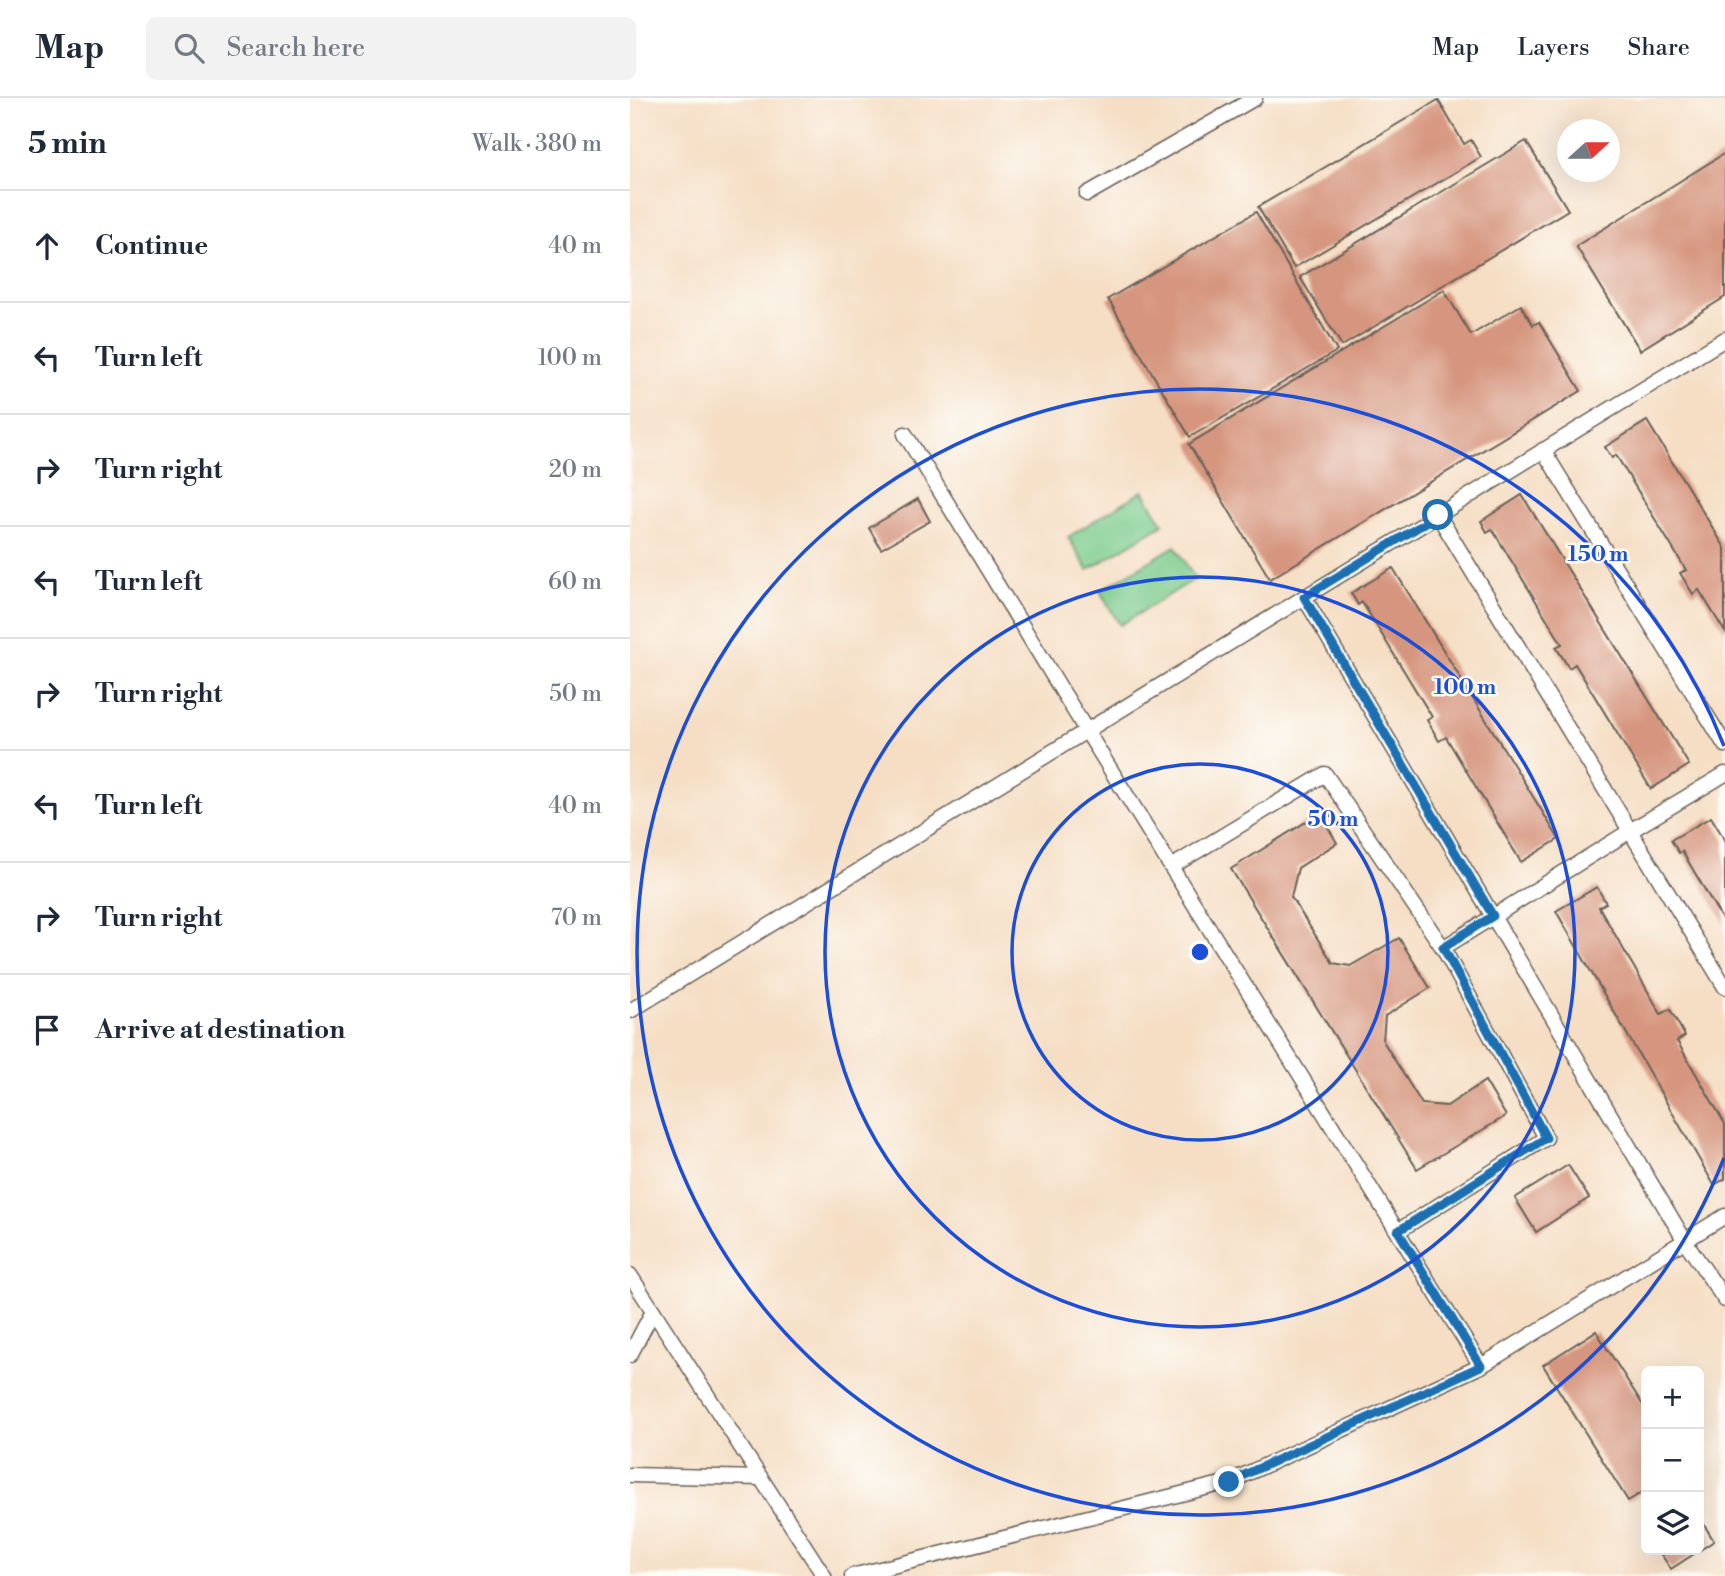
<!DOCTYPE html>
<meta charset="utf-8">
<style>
:root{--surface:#fff;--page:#f2f2f3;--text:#1f2937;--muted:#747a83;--line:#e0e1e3}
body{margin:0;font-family:"Libre Bodoni",serif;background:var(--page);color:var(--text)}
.controls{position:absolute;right:21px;bottom:21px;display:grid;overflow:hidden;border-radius:10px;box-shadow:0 7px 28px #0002}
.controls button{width:63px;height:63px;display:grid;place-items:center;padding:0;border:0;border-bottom:2px solid var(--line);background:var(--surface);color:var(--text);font:35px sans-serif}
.compass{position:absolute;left:927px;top:21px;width:63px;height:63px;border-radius:50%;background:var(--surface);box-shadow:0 7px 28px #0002;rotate:69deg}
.stop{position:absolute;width:21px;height:21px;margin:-16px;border:5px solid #1f6fb2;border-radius:50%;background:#fff}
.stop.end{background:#1f6fb2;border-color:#fff;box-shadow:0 2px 7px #0008}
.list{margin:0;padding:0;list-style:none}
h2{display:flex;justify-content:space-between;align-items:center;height:91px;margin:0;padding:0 28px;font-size:30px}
h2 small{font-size:23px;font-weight:400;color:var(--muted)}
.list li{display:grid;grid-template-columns:46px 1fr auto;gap:21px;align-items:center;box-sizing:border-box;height:112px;padding:0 28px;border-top:2px solid var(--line)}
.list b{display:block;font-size:26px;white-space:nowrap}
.list em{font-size:23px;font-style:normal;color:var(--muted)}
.icon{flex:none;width:38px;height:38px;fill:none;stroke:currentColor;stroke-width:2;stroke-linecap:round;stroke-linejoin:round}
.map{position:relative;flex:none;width:1095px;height:1478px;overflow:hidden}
header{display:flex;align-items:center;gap:42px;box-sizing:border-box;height:98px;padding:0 35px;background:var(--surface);border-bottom:2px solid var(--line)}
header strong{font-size:33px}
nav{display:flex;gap:38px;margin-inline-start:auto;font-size:24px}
.search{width:490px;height:63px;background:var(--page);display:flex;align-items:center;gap:18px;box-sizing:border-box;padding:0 24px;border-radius:10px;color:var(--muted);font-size:26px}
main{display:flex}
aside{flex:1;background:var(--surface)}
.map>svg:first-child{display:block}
.green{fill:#7acb8c;stroke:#4b7454;stroke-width:2}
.building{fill:#d6957e}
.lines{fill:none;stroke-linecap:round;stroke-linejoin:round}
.service-casing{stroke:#686057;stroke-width:17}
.service{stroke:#fff;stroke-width:14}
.route{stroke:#1f6fb2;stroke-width:9}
.ring{fill:none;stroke:#1d4ed8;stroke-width:3.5}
.centre{fill:#1d4ed8;stroke:#fdfcf7;stroke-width:3.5}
.ring-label{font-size:21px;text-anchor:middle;font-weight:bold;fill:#1d4ed8;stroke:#fdfcf7;stroke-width:5;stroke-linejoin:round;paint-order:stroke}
</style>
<header>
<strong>Map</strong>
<div class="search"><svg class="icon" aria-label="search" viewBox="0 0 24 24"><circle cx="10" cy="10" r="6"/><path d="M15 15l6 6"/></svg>Search here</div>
<nav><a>Map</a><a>Layers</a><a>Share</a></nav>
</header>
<main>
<aside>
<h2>5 min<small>Walk · 380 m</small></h2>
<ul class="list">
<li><svg class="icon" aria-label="ahead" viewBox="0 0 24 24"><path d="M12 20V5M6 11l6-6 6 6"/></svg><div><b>Continue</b></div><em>40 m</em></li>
<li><svg class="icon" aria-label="left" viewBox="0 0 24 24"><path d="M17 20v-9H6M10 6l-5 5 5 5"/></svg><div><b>Turn left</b></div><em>100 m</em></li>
<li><svg class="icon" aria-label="right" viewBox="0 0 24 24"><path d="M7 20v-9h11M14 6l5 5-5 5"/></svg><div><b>Turn right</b></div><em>20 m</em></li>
<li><svg class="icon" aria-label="left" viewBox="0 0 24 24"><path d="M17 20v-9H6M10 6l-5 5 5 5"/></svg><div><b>Turn left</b></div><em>60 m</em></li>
<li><svg class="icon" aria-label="right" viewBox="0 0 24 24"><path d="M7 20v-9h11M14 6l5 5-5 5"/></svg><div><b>Turn right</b></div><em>50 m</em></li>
<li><svg class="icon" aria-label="left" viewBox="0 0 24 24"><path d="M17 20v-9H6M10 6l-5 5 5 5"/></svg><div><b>Turn left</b></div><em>40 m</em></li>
<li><svg class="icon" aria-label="right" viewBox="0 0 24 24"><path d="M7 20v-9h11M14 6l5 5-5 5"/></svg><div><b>Turn right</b></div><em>70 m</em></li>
<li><svg class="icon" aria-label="arrive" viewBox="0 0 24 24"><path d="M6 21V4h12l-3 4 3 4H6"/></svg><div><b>Arrive at destination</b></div></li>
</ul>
</aside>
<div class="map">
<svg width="1095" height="1478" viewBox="0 0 1095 1478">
<rect width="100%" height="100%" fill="#fdfcf7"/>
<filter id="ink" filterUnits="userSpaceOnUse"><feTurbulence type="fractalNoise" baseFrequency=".0143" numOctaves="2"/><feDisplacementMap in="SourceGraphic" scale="14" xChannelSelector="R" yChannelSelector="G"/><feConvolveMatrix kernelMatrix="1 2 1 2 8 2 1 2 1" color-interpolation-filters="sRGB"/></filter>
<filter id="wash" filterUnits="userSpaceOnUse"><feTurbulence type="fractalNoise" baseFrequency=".00686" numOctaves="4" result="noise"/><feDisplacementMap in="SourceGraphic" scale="28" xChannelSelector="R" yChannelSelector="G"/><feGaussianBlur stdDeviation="1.57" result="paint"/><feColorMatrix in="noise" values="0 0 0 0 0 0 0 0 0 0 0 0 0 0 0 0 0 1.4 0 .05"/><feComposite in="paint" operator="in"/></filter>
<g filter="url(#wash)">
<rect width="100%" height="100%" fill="#f5dec4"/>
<g class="green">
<polygon points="513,393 533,426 458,472 438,439"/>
<polygon points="545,448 565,481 490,527 470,493"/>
</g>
<g id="blocks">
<g class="building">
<polygon points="808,2 834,46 841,42 851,59 664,170 628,109"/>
<polygon points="896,43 938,112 712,248 670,179"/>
<polygon points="1095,55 1095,199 1010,252 946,148"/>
<polygon points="626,114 707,253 560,339 478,201"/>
<polygon points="814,192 841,237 891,207 903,227 909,224 951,293 640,481 559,346"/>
<polygon points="1017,323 1095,450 1095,534 1069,492 1063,496 1050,475 1056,472 986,357 982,360 975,349"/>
<polygon points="892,397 1059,667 1021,691 945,566 939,570 926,549 932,546 862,431 857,434 851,423"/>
<polygon points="288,401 300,423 251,451 239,430"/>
<polygon points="763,470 929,741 891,764 816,639 809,643 797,622 802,619 732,504 728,507 721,495"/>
<polygon points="690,715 707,745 668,770 661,799 703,865 720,868 769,840 800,890 755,918 753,943 792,1006 817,1008 855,983 876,1018 787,1071 601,771"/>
<polygon points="1081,719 1095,742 1095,826 1052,753 1049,755 1041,742"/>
<polygon points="967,789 976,805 969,809 1031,916 1040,911 1055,938 1047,943 1095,1026 1095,1081 1084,1087 926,813"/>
<polygon points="938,1067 959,1100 906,1134 885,1100"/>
<polygon points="966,1233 1016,1312 1016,1392 998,1403 913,1267"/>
<polygon points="1071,1422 1084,1443 1041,1471 1028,1452 1069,1452 1069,1423"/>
</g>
</g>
</g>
<g filter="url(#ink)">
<use href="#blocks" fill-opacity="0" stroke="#686057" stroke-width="2"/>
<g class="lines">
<g class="service-casing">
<g id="service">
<polyline points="457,96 625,0"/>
<polyline points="275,336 456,632 851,1268"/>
<polyline points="913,352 1095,647"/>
<polyline points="808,417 1095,889"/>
<polyline points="674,499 1055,1143 1095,1202"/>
<polyline points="541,769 695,676 813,850 1000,733 1095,676"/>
<polyline points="0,913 1095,241"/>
<polyline points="768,1133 916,1040 813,850"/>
<polyline points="0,1177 194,1478"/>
<polyline points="0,1257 23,1213"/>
<polyline points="0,1377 131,1380"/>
<polyline points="222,1478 599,1384 851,1268 1095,1118"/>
</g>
</g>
<use href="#service" class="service"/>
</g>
</g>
<g class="lines" filter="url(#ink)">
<polyline class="route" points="599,1384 851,1268 768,1133 916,1040 813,849 863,818 674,499 808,417"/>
</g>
<g class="ring">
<circle cx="570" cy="854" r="188"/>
<circle cx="570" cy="854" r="375"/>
<path d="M1094 1060A563 563 0 1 1 1094 648"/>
</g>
<circle cx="570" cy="854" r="10" class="centre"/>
<g class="ring-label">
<text x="968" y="463">150 m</text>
<text x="835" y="596">100 m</text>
<text x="703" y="728">50 m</text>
</g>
</svg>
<div class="controls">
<button>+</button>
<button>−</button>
<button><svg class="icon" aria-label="layers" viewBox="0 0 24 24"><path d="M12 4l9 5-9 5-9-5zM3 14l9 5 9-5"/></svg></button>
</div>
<svg class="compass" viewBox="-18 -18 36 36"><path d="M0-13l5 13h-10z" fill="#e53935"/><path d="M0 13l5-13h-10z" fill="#747a83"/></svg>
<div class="stop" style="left:808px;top:417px"></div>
<div class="stop end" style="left:599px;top:1384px"></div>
</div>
</main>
